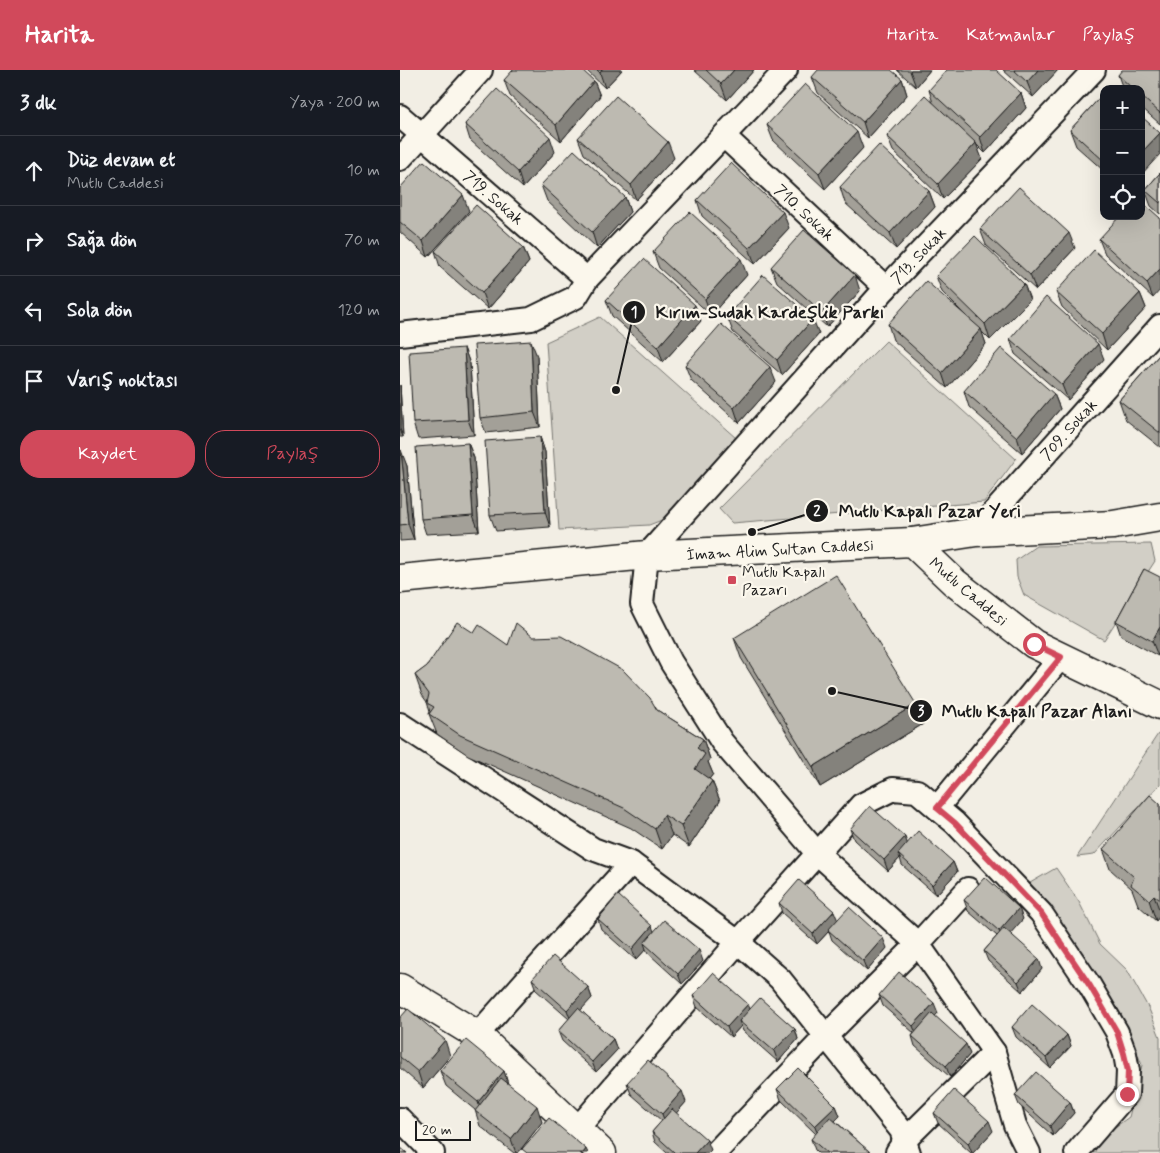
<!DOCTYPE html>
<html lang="tr">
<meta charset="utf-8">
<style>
:root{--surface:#171b24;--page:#20242c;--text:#f1f3f6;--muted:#9ea1a6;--line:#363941;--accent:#d1495b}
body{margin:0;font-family:Mynerve,sans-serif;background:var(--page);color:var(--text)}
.controls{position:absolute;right:15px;top:15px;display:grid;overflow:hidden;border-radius:10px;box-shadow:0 5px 20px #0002}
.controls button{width:45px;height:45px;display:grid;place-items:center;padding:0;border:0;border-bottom:1px solid var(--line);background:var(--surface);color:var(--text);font:25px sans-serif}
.scale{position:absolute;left:15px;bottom:12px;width:56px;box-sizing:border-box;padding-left:5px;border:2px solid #1c1c1c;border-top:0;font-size:14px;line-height:18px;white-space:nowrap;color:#1c1c1c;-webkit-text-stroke:4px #fbf7ec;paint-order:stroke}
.stop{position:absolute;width:15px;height:15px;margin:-11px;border:4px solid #d1495b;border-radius:50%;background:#fff}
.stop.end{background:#d1495b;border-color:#fff;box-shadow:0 1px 5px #0008}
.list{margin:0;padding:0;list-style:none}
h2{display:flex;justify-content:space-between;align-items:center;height:65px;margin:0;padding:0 20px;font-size:21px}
h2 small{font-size:16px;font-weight:400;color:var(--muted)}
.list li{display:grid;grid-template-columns:32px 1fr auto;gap:15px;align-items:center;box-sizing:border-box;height:70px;padding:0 20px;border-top:1px solid var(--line)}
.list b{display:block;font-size:19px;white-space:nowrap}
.list p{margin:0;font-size:16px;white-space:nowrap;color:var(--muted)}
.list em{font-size:16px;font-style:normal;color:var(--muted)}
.actions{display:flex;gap:10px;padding:15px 20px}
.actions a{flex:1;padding:11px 0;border:1px solid var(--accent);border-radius:20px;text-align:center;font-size:18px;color:var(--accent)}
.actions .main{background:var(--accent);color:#fff}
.icon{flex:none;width:28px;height:28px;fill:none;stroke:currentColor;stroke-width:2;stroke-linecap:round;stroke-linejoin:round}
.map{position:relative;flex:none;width:760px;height:1083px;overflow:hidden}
header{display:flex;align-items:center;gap:30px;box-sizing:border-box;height:70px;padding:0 25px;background:var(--accent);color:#fff}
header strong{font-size:24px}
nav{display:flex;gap:28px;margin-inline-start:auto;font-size:18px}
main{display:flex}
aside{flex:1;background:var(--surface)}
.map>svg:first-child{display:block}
.green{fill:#d2cfc6;stroke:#777671}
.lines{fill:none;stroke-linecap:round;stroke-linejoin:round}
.minor-casing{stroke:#1c1c1c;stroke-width:26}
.tertiary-casing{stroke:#1c1c1c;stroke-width:31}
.minor{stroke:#fbf7ec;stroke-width:22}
.tertiary{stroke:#fbf7ec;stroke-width:28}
.wall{fill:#a3a098;stroke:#1c1c1c}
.shaded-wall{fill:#84827c;stroke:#1c1c1c}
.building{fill:#bdbab1;stroke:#1c1c1c}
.route{stroke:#d1495b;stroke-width:6}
.poi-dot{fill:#d1495b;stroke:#fbf7ec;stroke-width:2}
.labels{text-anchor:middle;stroke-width:4.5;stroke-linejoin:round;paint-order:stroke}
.street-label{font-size:16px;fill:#1c1c1c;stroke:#fbf7ec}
.poi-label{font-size:16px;fill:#1c1c1c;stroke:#fbf7ec;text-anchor:start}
.leader{fill:none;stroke:#1c1c1c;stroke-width:2}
.callout-dot{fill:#1c1c1c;stroke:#fbf7ec;stroke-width:2}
.mark-label{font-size:15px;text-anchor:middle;font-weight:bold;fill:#fff}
.callout-label{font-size:18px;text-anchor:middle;font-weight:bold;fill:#1c1c1c;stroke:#fbf7ec;stroke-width:4.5;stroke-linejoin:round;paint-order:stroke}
</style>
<header>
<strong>Harita</strong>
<nav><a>Harita</a><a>Katmanlar</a><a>Paylaş</a></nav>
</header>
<main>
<aside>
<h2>3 dk<small>Yaya · 200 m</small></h2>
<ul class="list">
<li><svg class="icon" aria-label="ahead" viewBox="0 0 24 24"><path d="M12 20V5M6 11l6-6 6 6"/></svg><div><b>Düz devam et</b><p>Mutlu Caddesi</p></div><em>10 m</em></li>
<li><svg class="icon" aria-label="right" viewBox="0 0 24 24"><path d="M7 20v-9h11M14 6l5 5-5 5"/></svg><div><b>Sağa dön</b></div><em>70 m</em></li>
<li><svg class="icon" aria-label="left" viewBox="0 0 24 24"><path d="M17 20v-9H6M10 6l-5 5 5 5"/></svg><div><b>Sola dön</b></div><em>120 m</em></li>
<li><svg class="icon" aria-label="arrive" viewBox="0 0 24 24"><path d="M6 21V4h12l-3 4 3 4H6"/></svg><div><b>Varış noktası</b></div></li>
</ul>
<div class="actions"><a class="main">Kaydet</a><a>Paylaş</a></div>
</aside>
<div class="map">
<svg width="760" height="1083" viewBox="0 0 760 1083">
<rect width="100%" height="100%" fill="#f2eee4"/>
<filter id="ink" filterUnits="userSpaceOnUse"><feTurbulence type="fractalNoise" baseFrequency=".02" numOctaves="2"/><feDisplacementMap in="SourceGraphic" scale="10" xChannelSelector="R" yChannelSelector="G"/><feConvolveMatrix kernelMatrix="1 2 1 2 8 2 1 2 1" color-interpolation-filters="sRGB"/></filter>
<g filter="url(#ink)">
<g class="green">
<polygon points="200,247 336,368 267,448 249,455 159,460 146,272"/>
<polygon points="486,271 616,389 584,432 332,453 319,439"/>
<polygon points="751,474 755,491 704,570 624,525 617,507 616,490 636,476"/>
<polygon points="758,664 760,665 760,714 694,785 677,787"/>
<polygon points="656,798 679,832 700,874 727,900 749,939 760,967 760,1083 685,1083 708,1062 729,1047 742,995 725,953 688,895 630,813"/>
</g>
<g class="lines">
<g class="minor-casing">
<g id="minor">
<polyline points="0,46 187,209"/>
<polyline points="324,66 486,218"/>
<polyline points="0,89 81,0"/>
<polyline points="0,264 131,249 176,227 187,209 386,0"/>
<polyline points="576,462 760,256"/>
<polyline points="0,654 193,779 231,793 338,872 380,909 501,1060 509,1083"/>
<polyline points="537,738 661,587"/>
<polyline points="77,965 231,793"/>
<polyline points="0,1049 33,1083"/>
<polyline points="177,1059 338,872 461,735 493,719 517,721 537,738 555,753 641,843 690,916 717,962 725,984 728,1001 727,1024 676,1083"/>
<polyline points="497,1082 505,1070 594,982"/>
<polyline points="315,1083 426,966 518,874 568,819"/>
<polyline points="629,1083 615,1055 594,982 518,874 417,783 322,672 271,592 242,534 247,485 486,218 694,0"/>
</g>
</g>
<g class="tertiary-casing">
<g id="tertiary">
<polyline points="512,472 554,512 634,574 760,635"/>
<polyline points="0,509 247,485 512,472 576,462 713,455 760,447"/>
<polyline points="0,918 77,965 202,1083"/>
</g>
</g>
<use href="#minor" class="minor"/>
<use href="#tertiary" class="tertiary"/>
</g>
<g class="wall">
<polygon points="186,0 222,0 205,18"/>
<polygon points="294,0 354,0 327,30"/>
<polygon points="497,0 530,0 516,17"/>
<polygon points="603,0 658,0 633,27"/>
<polygon points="760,0 760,54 741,37 741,19 723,19 718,5"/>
<polygon points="412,7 502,9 507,25 468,68 418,23"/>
<polygon points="104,10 194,11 200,26 161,71 110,26"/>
<polygon points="529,20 621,23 626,38 585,83 576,74 582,89 543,129 493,81 487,66 533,33"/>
<polygon points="704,23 704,101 676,76 670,60"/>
<polygon points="65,54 155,82 123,118 70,70"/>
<polygon points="367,55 463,78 425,119 373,70"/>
<polygon points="178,68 274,88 236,130 184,84"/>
<polygon points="760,103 760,144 751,136 745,120"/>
<polygon points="141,115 225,127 230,142 197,178 147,131"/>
<polygon points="440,117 529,121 535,137 496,179 445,133"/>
<polygon points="0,118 69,141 28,187 0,162"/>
<polygon points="297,130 389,158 355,194 302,146"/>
<polygon points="760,148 753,228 705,184 699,169"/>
<polygon points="580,159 675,178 636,220 586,175"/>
<polygon points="123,177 129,192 88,239 40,197 35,181"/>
<polygon points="253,182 347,205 311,245 259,198"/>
<polygon points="371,197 460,221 427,257 377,212"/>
<polygon points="536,206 624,214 630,230 590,270 581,261 586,274 547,318 493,270 488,254 565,245 542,222"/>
<polygon points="656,222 740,223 746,238 707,280 662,237"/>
<polygon points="206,230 301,251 263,292 212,246"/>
<polygon points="327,246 419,264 382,305 333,262"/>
<polygon points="610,269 704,289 668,330 615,284"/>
<polygon points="64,278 70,294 74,365 18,369 13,353"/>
<polygon points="760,284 760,377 726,350 719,330"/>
<polygon points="137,286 140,357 86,363 80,348"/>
<polygon points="285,295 376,312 339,353 291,310"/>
<polygon points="0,315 3,367 0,367"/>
<polygon points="564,321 654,324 660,339 622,383 569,337"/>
<polygon points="140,367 145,382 150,457 96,461 90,445"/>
<polygon points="68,373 74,388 79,461 26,464 21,449"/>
<polygon points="0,380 7,396 14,470 0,471"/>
<polygon points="744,499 758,586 721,566 716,551"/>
<polygon points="74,563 108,575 133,567 257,640 303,669 310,689 308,692 313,704 309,709 312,711 320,731 289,777 272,765 262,779 231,758 68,685 37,664 29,644 30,642 27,632 22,625 15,605"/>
<polygon points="334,568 516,634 523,654 420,717 341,588"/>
<polygon points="760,734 760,846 756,851 738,835 732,819 710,799 703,779"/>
<polygon points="450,759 507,773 553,792 557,802 536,825 502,795 500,788 488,801 454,770"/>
<polygon points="564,830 623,849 610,863 642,899 622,922 588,891 584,881 597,866 568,841"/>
<polygon points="379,833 437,850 487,878 467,901 432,870 429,861 417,874 382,843"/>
<polygon points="198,849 254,861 303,891 282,914 248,883 246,879 236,890 201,859"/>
<polygon points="132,909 188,917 192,928 180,940 213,969 217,980 196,1002 162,971 158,961 169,949 136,920"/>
<polygon points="479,925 538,943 535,946 570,984 550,1007 515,976 512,966 514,963 483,936"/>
<polygon points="293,926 350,939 395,959 398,969 378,992 343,961 341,956 331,967 297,937"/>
<polygon points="0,948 50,986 23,1018 0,998"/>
<polygon points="612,957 667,965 671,976 650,998 616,967"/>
<polygon points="40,1001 104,1001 108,1014 142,1052 118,1083 114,1083 80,1056 75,1040 46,1016"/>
<polygon points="227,1013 286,1032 276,1043 311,1080 308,1083 267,1083 255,1072 252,1062 262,1051 231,1024"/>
<polygon points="377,1019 436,1036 440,1046 435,1051 471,1083 418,1083 415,1080 411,1069 416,1064 381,1030"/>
<polygon points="615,1025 670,1032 674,1043 653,1066 619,1035"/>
<polygon points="534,1043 593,1061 573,1083 571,1083 538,1053"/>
</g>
<g class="shaded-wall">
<polygon points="202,0 222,0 205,18 200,3"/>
<polygon points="334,0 354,0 327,30 321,14"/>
<polygon points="511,0 530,0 516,17 510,1"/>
<polygon points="638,0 658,0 633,27 627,12"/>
<polygon points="502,9 507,25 468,68 463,52"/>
<polygon points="194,11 200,26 161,71 156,55"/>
<polygon points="621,23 626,38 585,83 580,67"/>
<polygon points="457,62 463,78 425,119 419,103"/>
<polygon points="760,63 760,84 741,105 741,83"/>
<polygon points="150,67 155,82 123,118 118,102"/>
<polygon points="268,72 274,88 236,130 231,115"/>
<polygon points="576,73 582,89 543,129 538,114"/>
<polygon points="529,121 535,137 496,179 490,163"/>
<polygon points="63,125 69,141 28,187 23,171"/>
<polygon points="225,127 230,142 197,178 192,162"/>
<polygon points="383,142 389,158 355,194 349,178"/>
<polygon points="669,163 675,178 636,220 630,205"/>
<polygon points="123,177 129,192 88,239 82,223"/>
<polygon points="341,189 347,205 311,245 305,229"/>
<polygon points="760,199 760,220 753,228 747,213"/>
<polygon points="455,205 460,221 427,257 422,242"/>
<polygon points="624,214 630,230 590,270 585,254"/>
<polygon points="740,223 746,238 707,280 702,264"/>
<polygon points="295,235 301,251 263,292 258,277"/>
<polygon points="413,249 419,264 382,305 377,290"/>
<polygon points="581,259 586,274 547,318 542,303"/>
<polygon points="131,271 137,286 140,357 134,342"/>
<polygon points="698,274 704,289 668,330 662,315"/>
<polygon points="64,278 70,294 74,365 68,350"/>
<polygon points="370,297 376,312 339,353 334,338"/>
<polygon points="0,315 3,367 0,359"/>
<polygon points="654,324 660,339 622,383 617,367"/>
<polygon points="140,367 145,382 150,457 145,442"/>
<polygon points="68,373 74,388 79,461 73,445"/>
<polygon points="1,380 7,396 14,470 8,454"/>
<polygon points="760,557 760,583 758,586 752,571"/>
<polygon points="516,634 523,654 420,717 413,697"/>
<polygon points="303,669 310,689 308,692 313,704 302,719 295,699 297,678"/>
<polygon points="312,711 320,731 289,777 281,756"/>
<polygon points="264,745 272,765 262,779 255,759"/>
<polygon points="505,767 509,778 498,784 500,788 488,801 484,790"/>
<polygon points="553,792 557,802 536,825 532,815"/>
<polygon points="754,825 760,842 760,846 756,851 749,830"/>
<polygon points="619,838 623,849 603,872 599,861"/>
<polygon points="434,841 438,851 417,874 413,864"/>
<polygon points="252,856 256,867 244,873 246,879 236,890 232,879"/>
<polygon points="483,868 487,878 467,901 463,891"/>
<polygon points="299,880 303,891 282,914 278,904"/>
<polygon points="639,889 642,899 622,922 618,912"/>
<polygon points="188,917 192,928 171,951 167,940"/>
<polygon points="534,933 538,943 517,966 513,956"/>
<polygon points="348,934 352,944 339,951 341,956 331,967 327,957"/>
<polygon points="395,959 398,969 378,992 374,981"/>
<polygon points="667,965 671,976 650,998 646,988"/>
<polygon points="213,969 217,980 196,1002 192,992"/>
<polygon points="45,970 50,986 23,1018 18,1002"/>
<polygon points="566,974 570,984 550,1007 546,996"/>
<polygon points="104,1001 109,1017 83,1047 78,1032"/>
<polygon points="282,1021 286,1032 266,1055 262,1044"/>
<polygon points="670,1032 674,1043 653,1066 650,1056"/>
<polygon points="137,1036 142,1052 118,1083 116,1083 111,1069"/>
<polygon points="436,1036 440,1046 419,1067 415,1056"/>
<polygon points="589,1051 593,1061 573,1083 572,1083 568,1073"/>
<polygon points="307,1070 311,1080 308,1083 295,1083"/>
<polygon points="186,1079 188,1083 183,1083"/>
</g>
<g class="building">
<polygon points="113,0 182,0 194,11 156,55 104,10"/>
<polygon points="197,0 202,0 200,3"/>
<polygon points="306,0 334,0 321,14"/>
<polygon points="418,0 491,0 502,9 463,52 412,7"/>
<polygon points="547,0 596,0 621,23 580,67 529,20"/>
<polygon points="614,0 638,0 627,12"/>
<polygon points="722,0 760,0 760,43 741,26 741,19 733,19 718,5"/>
<polygon points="405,14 457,62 419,103 367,55"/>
<polygon points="97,19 150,67 118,102 65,54"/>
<polygon points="704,23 704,91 670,60"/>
<polygon points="525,25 576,73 538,114 487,66"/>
<polygon points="216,26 268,72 231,115 178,68"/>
<polygon points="741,46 760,63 741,83"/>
<polygon points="479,75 529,121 490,163 440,117"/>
<polygon points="174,80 225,127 192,162 141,115"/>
<polygon points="24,91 63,125 23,171 0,152 0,118"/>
<polygon points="331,93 383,142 349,178 297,130"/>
<polygon points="760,103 760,133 745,120"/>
<polygon points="619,117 669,163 630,205 580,159"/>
<polygon points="741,131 760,148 760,199 747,213 699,169 720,146 741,146"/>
<polygon points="76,135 123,177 82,223 35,181"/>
<polygon points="290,142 341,189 305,229 253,182"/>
<polygon points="404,160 455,205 422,242 371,197"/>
<polygon points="575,166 624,214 585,254 536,206"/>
<polygon points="694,180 740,223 702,264 656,222"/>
<polygon points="244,189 295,235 258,277 206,230"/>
<polygon points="363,205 413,249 377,290 327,246"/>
<polygon points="526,211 581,259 542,303 488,254"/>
<polygon points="646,227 698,274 662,315 610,269"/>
<polygon points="321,254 370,297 334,338 285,295"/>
<polygon points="131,271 134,342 80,348 74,275"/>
<polygon points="64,278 68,350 13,353 9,282"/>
<polygon points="601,278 654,324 617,367 564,321"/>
<polygon points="760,284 760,363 719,330"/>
<polygon points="140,367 145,442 90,445 85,371"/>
<polygon points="68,373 73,445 21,449 16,377"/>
<polygon points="0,380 1,380 8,454 0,455"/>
<polygon points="744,499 760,507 760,557 752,571 716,551"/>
<polygon points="436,505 516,634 413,697 334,568"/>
<polygon points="57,552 74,563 79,555 108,575 116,553 133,567 161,566 223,600 250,628 257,640 303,669 297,678 305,684 295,699 312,711 281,756 264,745 255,759 224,738 60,665 29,644 34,637 27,633 29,624 15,605 27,596"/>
<polygon points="750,725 760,734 760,830 754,825 749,830 731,815 734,807 703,779"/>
<polygon points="470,736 505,767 484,790 450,759"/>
<polygon points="518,761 553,792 532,815 498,784"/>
<polygon points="585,807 619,838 599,861 564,830"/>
<polygon points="399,810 434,841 413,864 379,833"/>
<polygon points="218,825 252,856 232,879 198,849"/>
<polygon points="449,837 483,868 463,891 428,860"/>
<polygon points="264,850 299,880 278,904 244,873"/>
<polygon points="604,858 639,889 618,912 584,881"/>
<polygon points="153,886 188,917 167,940 132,909"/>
<polygon points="499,902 534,933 513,956 479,925"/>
<polygon points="313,903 348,934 327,957 293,926"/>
<polygon points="360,928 395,959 374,981 339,951"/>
<polygon points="632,934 667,965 646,988 612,957"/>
<polygon points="178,938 213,969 192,992 158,961"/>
<polygon points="8,939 45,970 18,1002 0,987 0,948"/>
<polygon points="532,943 566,974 546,996 512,966"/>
<polygon points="66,970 104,1001 78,1032 40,1001"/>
<polygon points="248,990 282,1021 262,1044 227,1013"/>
<polygon points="398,998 436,1036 415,1056 377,1019"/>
<polygon points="636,1002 670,1032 650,1056 615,1025"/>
<polygon points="101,1008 137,1036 111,1069 75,1041"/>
<polygon points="554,1020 589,1051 568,1073 534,1043"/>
<polygon points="272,1039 307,1070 295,1083 275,1083 252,1062"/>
<polygon points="430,1047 470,1082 469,1083 427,1083 411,1069"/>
<polygon points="149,1048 186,1079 183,1083 127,1083 122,1079"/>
<polygon points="0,1077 7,1083 0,1083"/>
</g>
</g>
<g class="lines" filter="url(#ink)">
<polyline class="route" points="634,574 661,587 537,738 555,753 641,843 690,916 717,962 724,984 728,1001 727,1024"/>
</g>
<rect class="poi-dot" x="327" y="505" width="10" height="10" rx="2.5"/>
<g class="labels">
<g class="street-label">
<text transform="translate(94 127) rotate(41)" y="6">719. Sokak</text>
<text transform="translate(405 142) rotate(43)" y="6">710. Sokak</text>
<text transform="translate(518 185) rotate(-46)" y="6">713. Sokak</text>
<text transform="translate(668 359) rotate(-48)" y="6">709. Sokak</text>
<text transform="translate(380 479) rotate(-3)" y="6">İmam Alim Sultan Caddesi</text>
<text transform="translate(569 521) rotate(40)" y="6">Mutlu Caddesi</text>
</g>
<g class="poi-label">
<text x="342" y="507">Mutlu Kapalı<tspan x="342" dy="18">Pazarı</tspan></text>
</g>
</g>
<path class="leader" d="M216 320L234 242M352 462L417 441M432 621L521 641"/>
<g class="callout-dot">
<circle cx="216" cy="320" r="5"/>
<circle cx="352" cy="462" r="5"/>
<circle cx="432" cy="621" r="5"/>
<circle cx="234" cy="242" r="12"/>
<circle cx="417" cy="441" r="12"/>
<circle cx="521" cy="641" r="12"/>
</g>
<g class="mark-label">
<text x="234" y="247">1</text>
<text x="417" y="446">2</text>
<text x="521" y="646">3</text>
</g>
<g class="callout-label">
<text x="370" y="248">Kırım-Sudak Kardeşlik Parkı</text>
<text x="530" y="447">Mutlu Kapalı Pazar Yeri</text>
<text x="637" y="647">Mutlu Kapalı Pazar Alanı</text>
</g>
</svg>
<div class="controls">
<button>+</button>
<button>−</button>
<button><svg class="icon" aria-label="locate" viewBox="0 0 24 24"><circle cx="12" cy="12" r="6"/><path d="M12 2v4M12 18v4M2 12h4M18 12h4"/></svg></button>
</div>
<div class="scale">20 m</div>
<div class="stop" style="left:634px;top:574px"></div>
<div class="stop end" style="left:727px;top:1024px"></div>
</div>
</main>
